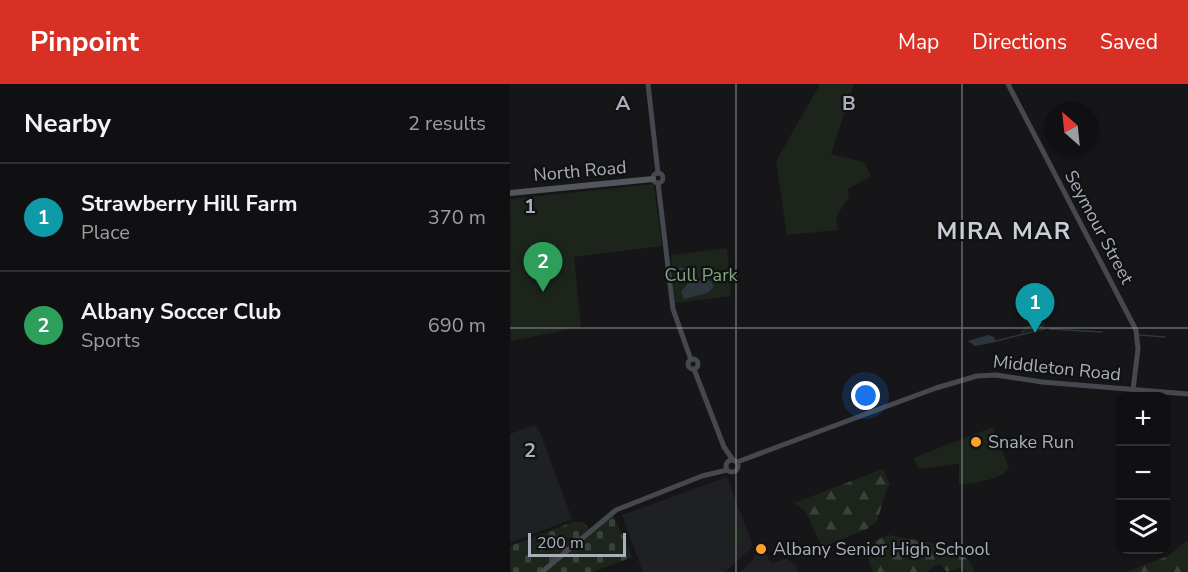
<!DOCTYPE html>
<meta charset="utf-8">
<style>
:root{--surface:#101012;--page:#19191b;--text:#f1f3f6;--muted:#9c9d9f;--line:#303032;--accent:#d93025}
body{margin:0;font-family:"Nunito Sans",sans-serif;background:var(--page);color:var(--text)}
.controls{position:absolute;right:18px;bottom:18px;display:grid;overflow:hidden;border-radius:12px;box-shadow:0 2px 4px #0004}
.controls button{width:54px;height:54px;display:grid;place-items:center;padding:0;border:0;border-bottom:2px solid var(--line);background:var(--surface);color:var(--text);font:30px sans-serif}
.compass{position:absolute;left:534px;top:18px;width:54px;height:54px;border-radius:50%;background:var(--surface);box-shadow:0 2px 4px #0004;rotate:333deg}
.scale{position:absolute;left:18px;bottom:15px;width:98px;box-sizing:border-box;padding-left:6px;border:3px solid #a8afb9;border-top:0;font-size:16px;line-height:21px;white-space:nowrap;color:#a8afb9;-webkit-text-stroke:4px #111113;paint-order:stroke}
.you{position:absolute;left:356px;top:312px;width:21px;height:21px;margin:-15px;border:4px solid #fff;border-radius:50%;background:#1a73e8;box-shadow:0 0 0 9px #1a73e833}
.badge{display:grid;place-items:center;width:39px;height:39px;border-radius:50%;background:var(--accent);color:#fff;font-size:20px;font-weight:700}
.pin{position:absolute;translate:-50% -50px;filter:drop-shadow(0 2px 3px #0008)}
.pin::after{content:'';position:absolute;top:32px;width:21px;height:18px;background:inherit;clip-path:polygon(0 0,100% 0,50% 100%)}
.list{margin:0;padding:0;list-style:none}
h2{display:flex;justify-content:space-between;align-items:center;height:78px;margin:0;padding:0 24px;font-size:26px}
h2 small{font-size:20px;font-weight:400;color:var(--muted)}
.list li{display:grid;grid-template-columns:39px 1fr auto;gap:18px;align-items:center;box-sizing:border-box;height:108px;padding:0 24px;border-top:2px solid var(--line)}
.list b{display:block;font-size:22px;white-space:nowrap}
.list p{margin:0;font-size:20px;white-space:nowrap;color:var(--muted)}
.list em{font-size:20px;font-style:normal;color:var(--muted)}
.icon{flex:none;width:33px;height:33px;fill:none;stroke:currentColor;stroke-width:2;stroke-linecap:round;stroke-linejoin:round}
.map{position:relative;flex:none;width:678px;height:488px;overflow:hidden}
header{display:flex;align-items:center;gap:36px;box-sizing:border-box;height:84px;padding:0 30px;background:var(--accent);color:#fff}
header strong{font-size:28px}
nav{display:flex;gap:33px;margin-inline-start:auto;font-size:21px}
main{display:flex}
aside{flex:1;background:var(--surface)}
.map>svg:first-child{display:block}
.built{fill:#1f2023}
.grass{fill:url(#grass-dots)}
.forest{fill:url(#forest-firs)}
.cemetery{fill:url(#cemetery-stones)}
.park{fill:#1c241c}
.water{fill:#2c373d}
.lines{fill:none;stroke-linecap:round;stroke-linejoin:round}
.stream{stroke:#2c373d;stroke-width:1.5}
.secondary{stroke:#45484e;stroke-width:5}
.primary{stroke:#53565d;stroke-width:6}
.grid{fill:none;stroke:#a8afb9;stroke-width:1.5;stroke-opacity:0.55}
.poi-dot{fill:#faa12c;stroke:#111113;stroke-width:2}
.labels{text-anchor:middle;stroke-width:4.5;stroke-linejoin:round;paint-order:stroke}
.street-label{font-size:18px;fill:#a8afb9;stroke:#111113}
.park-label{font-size:18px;fill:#7fa57e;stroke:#111113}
.poi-label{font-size:18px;fill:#a8afb9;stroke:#111113;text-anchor:start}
.district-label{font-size:24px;font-weight:bold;letter-spacing:1.5px;fill:#c9cdd5;stroke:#111113}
.grid-label{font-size:20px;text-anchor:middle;font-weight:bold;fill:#a8afb9;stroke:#111113;stroke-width:4.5;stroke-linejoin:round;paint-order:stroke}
</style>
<header>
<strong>Pinpoint</strong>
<nav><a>Map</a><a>Directions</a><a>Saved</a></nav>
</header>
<main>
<aside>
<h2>Nearby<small>2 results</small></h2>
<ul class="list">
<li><span class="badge" style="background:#0f9aa8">1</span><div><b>Strawberry Hill Farm</b><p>Place</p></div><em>370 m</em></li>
<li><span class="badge" style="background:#2e9e5b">2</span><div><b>Albany Soccer Club</b><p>Sports</p></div><em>690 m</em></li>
</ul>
</aside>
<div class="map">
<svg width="678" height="488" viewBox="0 0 678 488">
<defs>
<pattern id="grass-dots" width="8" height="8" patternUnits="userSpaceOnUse" patternTransform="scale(1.5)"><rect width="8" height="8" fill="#1c241c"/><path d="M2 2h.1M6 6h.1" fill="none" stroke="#3a413b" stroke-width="1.8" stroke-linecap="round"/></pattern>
<pattern id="forest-firs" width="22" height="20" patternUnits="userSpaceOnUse" patternTransform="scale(1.5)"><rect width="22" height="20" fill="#1c241c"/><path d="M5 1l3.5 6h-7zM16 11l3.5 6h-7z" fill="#3a413b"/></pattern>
<pattern id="cemetery-stones" width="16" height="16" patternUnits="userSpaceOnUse" patternTransform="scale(1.5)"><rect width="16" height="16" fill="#1c241c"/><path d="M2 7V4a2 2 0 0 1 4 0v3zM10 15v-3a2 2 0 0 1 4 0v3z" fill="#3a413b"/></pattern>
</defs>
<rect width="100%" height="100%" fill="#161618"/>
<g class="built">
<polygon points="24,341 29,346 62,435 0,459 0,350"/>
<polygon points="217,393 242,459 240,465 215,488 133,488 112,431"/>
<polygon points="252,457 259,476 263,479 277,474 286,482 288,488 230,488 242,477"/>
</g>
<polygon class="grass" points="526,233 536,240 535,244 511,249 515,242 523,240 513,237"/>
<g class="forest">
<polygon points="373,385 380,401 377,404 367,437 357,445 312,463 296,428 284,419"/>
<polygon points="378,451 444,463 460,478 465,488 457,488 449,484 437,488 430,480 425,481 418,488 362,488 357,468 365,457"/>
<polygon points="678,456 678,488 616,488 658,472"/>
</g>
<polygon class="cemetery" points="103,431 122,473 83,488 0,488 0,462 63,438 73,438 81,447"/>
<g class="park">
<polygon points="310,0 344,0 321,70 354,78 361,92 338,105 339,113 326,133 328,146 277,151 266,77"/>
<polygon points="144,100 152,162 64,173 71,243 1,257 0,115"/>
<polygon points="217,164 221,212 165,219 161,171"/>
<path d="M 483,343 L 499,384 C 491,397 464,398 449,401 L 449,380 L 409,385 L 403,374 Z"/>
<polygon points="231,442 237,457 223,462 217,447"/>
</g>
<g class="water">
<polygon points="170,183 183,188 181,197 201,197 204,203 197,209 174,215 171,208 178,199 177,196 169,197 167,187"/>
<polygon points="478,251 484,253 486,258 465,262 458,257"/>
</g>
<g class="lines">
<g class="stream">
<polyline points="540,245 592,248"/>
<polyline points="630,251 655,253"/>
<polyline points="486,257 534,245"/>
</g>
<g class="secondary">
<polyline points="138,0 148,89"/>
<polyline points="498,0 626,246 628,265 623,306"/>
<circle cx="148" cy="94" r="5"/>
<polyline points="148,99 163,225 181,276"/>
<circle cx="183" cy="280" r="5"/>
<polyline points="184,285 214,363 223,376"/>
<circle cx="222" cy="382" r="6"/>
<polyline points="227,378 426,304 467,292 486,291 532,298 678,310"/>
<polyline points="32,488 106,426 192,392 217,386"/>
</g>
<polyline class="primary" points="0,109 143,95"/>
</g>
<path class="grid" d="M 226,0 L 226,488M 452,0 L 452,488M 0,244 L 678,244"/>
<g class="poi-dot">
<circle cx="466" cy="358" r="6"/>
<circle cx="251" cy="465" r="6"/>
</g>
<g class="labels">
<g class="street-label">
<text transform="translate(70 87) rotate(-5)" y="6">North Road</text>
<text transform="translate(589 143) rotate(62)" y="6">Seymour Street</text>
<text transform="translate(547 284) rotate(6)" y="6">Middleton Road</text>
</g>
<g class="park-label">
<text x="191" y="197">Cull Park</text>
</g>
<g class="poi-label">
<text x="478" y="364">Snake Run</text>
<text x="263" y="471">Albany Senior High School</text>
</g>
<g class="district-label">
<text x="494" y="155">MIRA MAR</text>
</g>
</g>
<g class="grid-label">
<text x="113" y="26">A</text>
<text x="339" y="26">B</text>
<text x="20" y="129">1</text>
<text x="20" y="373">2</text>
</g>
</svg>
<div class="controls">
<button>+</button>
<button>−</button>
<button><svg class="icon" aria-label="layers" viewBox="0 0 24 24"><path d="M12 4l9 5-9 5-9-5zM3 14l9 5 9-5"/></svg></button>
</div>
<svg class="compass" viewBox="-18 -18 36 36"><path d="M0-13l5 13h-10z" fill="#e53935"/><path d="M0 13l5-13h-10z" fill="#9c9d9f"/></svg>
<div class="scale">200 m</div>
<div class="you"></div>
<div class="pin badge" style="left:525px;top:249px;background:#0f9aa8">1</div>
<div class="pin badge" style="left:33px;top:208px;background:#2e9e5b">2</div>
</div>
</main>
